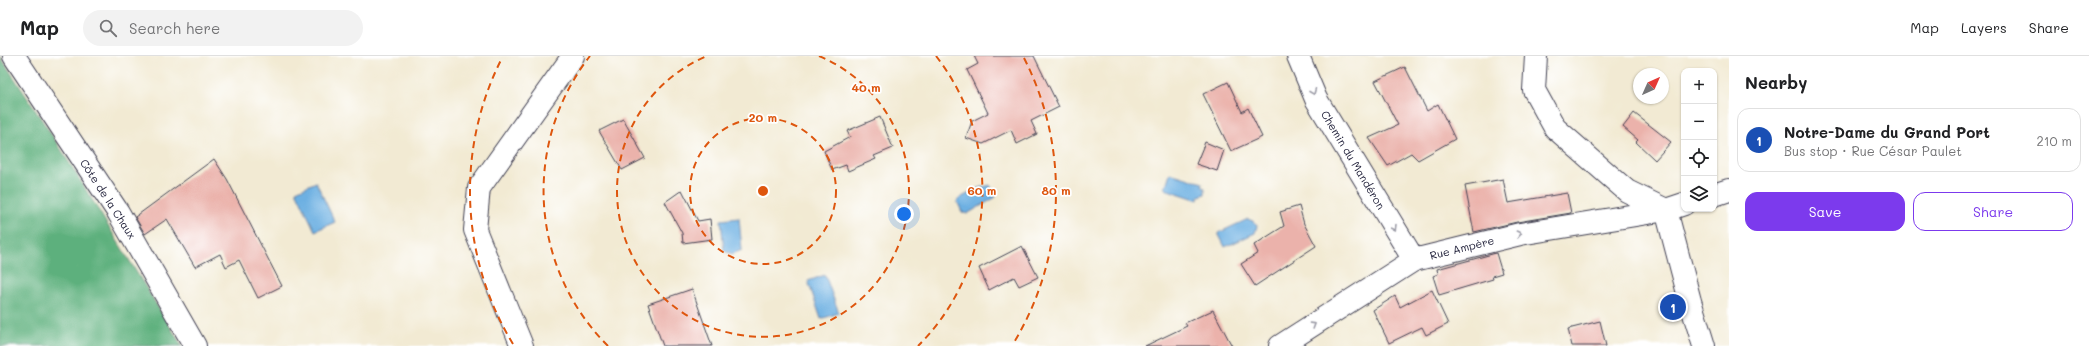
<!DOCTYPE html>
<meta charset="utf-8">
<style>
:root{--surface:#fff;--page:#f2f2f2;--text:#202124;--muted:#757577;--line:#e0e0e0;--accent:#7c3aed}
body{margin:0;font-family:Mali,sans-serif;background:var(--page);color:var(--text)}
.controls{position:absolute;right:12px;top:12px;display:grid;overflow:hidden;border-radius:8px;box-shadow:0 1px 3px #0004}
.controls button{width:36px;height:36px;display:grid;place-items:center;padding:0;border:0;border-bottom:1px solid var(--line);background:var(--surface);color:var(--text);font:20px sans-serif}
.compass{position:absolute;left:1633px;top:12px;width:36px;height:36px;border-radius:50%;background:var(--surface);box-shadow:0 1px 3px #0004;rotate:45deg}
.you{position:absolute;left:904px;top:158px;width:14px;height:14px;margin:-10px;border:3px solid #fff;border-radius:50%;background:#1a73e8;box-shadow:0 0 0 6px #1a73e833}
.badge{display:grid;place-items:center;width:26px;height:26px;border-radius:50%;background:var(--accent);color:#fff;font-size:13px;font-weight:700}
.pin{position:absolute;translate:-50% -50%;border:2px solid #fff;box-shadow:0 1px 4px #0006}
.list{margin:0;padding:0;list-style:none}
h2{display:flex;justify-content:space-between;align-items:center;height:52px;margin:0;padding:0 16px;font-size:17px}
h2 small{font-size:13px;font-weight:400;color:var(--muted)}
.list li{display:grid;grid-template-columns:26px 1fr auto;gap:12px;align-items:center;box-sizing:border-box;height:64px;margin:0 8px 8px;padding:0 8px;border:1px solid var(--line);border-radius:12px}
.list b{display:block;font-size:15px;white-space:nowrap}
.list p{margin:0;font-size:13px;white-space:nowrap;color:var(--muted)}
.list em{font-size:13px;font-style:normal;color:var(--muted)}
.actions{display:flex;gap:8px;padding:12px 16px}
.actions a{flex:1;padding:9px 0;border:1px solid var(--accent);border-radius:12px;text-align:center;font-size:14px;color:var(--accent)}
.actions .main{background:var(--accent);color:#fff}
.icon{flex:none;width:22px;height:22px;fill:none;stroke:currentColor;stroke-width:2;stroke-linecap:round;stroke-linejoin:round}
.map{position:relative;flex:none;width:1729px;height:290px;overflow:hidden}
header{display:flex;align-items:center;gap:24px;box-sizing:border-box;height:56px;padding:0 20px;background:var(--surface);border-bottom:1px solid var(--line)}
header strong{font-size:19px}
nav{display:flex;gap:22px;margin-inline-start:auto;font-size:14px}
.search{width:280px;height:36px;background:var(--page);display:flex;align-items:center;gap:10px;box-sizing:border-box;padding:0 14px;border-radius:22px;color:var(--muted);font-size:15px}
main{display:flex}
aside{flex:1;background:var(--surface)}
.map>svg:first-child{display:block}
.forest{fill:#5db07d;stroke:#40695c}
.water{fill:#6db0e2;stroke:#48698e}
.building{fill:#ebb2ab}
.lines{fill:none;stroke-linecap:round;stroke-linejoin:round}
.minor-casing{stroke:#414052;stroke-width:24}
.minor{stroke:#fff;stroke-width:22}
.oneway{stroke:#9c9ca7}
.ring{fill:none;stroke:#de560e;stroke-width:2;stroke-dasharray:7 5}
.labels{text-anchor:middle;stroke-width:3.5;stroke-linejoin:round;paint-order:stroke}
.street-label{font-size:11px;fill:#22223b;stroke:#fff}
.centre{fill:#de560e;stroke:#fff;stroke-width:2}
.ring-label{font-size:12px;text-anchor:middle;font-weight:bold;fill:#de560e;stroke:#fff;stroke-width:3.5;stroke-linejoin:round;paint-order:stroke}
</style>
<header>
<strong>Map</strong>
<div class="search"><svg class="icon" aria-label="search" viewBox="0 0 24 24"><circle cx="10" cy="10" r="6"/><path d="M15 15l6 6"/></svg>Search here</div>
<nav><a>Map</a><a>Layers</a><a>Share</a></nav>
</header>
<main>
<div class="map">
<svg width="1729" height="290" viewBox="0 0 1729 290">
<rect width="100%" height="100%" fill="#fff"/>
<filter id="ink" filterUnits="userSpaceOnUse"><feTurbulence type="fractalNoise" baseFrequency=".025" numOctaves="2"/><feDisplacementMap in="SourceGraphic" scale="8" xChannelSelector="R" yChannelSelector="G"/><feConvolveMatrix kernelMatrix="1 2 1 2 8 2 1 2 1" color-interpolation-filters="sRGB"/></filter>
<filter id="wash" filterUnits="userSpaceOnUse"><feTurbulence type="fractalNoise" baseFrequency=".012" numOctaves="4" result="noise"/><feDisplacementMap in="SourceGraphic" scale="16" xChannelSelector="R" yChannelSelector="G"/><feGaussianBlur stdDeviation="0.9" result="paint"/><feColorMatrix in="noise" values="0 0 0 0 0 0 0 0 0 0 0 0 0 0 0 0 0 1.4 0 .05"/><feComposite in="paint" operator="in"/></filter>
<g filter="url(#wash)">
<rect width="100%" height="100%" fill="#f2ead3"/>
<polygon class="forest" points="0,0 61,93 182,290 0,290"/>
<g class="water">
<polygon points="1170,117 1203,127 1202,130 1205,132 1205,138 1199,140 1198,144 1165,133"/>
<polygon points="316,126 335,166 315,175 296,135"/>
<polygon points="990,129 996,141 967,158 962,156 957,145 960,142 979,132"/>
<polygon points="739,162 742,194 732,198 724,195 721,164"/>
<polygon points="1248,163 1255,166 1257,170 1255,177 1225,191 1218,177"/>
<polygon points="825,219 839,257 821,263 808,225"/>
</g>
<g id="blocks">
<g class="building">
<polygon points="974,0 1034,0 1059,51 1031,65 1037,78 1017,88 1011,74 983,88 966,82 972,65 988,57 967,14 978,8"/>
<polygon points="1405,11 1427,55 1438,48 1455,83 1418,104 1411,97 1388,110 1369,82 1398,69 1375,25"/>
<polygon points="1228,26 1242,56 1248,52 1262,81 1231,95 1203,38"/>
<polygon points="1634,57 1671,86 1655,104 1636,86 1638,84 1623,71"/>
<polygon points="880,61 893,92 874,100 876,103 848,115 846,109 832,114 824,95 850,81 847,75"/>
<polygon points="623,63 645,102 622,114 599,75"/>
<polygon points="1205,86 1224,94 1217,115 1196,108"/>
<polygon points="214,103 227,123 282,230 258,242 239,204 226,211 220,198 195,211 167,163 145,178 135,161"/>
<polygon points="1503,123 1508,147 1567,137 1571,157 1517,166 1474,176 1465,130"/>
<polygon points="682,134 698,165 710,163 712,183 683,187 682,177 665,146"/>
<polygon points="1299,150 1304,168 1316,190 1255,230 1241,208 1258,197 1254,189 1284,170 1280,156"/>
<polygon points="1022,190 1038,221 1019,230 1014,221 989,234 979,212"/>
<polygon points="1496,197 1502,217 1492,220 1493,223 1439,239 1433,220 1438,218 1437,213"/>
<polygon points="692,233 712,290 663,290 648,248"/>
<polygon points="1432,234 1448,268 1426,279 1422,271 1389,287 1373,254 1395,240 1400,251"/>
<polygon points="1213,254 1232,290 1145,290 1187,270 1185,267"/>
<polygon points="1600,265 1606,290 1572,290 1568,273"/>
</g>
</g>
</g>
<g filter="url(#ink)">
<use href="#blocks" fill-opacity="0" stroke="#414052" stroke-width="1"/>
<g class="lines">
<g class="minor-casing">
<g id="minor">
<polyline points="14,0 118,156 195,290"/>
<polyline points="1298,0 1316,43 1414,204"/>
<polyline points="1536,0 1534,34 1555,72 1627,135 1666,154"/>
<polyline points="1714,139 1729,134"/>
<polyline points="1666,154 1690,245 1704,290"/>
<polyline points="522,290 475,174 479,132 573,0"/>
<polyline points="1280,290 1414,204 1520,178 1666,154 1684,148"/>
</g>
</g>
<use href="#minor" class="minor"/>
</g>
<defs><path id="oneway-chevron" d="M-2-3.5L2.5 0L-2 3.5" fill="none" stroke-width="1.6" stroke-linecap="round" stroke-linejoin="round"/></defs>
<g class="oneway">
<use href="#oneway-chevron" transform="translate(1313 36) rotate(68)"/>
<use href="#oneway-chevron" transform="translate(1394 172) rotate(59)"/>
<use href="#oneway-chevron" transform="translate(1519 178) rotate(-12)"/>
<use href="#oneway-chevron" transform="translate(1313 269) rotate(-32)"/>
</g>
</g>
<g class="ring">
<circle cx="763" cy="135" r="73"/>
<path d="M819 0A146 146 0 1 1 707 0"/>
<path d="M608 290A219 219 0 0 1 590 0M936 0A219 219 0 0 1 918 290"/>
<path d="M513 288A293 293 0 0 1 502 2M1024 2A293 293 0 0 1 1013 288"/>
</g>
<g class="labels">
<g class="street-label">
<text transform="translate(1353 104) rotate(59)" y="4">Chemin du Mandéron</text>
<text transform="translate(108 143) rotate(57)" y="4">Côte de la Chaux</text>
<text transform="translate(1462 192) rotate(-14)" y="4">Rue Ampère</text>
</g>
</g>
<circle cx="763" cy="135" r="6" class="centre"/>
<g class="ring-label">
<text x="866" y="36">40 m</text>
<text x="763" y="66">20 m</text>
<text x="982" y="139">60 m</text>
<text x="1056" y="139">80 m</text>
</g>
</svg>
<div class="controls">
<button>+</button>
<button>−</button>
<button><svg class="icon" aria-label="locate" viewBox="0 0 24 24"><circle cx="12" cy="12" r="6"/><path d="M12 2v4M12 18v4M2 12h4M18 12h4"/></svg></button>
<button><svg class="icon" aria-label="layers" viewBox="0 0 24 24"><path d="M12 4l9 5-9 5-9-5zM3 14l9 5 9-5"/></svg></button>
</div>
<svg class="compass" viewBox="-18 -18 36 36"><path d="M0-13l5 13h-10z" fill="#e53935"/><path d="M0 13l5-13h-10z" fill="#757577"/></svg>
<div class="you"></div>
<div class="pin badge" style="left:1673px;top:251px;background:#1a4fb4">1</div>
</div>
<aside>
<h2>Nearby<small></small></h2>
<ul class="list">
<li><span class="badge" style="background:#1a4fb4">1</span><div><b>Notre-Dame du Grand Port</b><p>Bus stop · Rue César Paulet</p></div><em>210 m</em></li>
</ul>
<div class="actions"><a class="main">Save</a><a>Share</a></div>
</aside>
</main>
